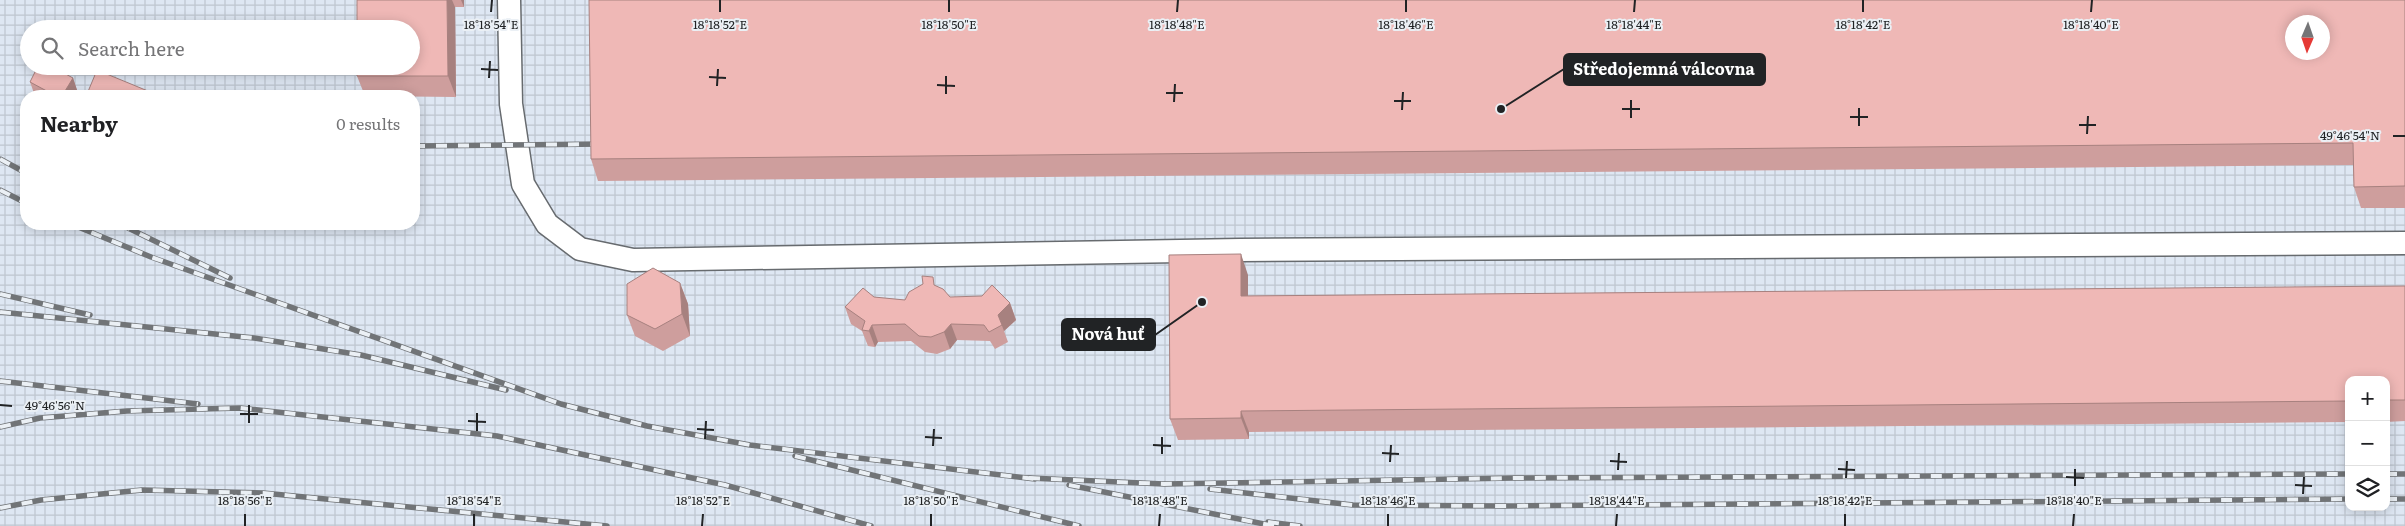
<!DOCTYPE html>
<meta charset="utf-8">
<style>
:root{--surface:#fff;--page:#f6f6f6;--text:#202124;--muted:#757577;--line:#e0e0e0}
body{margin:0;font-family:Literata,serif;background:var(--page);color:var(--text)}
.controls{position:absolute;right:15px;bottom:15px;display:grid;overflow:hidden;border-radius:10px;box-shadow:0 2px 12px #0003}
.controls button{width:45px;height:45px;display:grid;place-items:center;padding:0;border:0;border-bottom:1px solid var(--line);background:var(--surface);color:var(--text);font:25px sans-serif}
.compass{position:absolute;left:2285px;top:15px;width:45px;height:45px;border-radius:50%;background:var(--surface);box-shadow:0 2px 12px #0003;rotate:182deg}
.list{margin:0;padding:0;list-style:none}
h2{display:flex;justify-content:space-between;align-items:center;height:65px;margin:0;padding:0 20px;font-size:21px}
h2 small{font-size:16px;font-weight:400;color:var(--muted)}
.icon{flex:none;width:28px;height:28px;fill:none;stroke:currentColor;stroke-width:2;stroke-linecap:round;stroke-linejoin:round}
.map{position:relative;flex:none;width:2405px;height:526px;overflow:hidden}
.search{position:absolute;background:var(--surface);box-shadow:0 2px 12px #0003;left:20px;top:20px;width:400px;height:55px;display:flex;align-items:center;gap:12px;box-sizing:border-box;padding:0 18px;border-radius:28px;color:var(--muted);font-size:19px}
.panel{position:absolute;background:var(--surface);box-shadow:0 2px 12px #0003;left:20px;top:90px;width:400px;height:140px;border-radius:20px}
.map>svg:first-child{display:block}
.industrial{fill:url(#industrial-grid);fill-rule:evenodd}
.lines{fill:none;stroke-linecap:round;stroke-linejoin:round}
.service-casing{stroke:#676b6f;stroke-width:25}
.service{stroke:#fff;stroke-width:22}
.rail-casing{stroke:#717477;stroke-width:5.5}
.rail{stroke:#ebf0f5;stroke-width:4;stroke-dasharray:11;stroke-linecap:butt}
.wall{fill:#ce9e9d}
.shaded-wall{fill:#a7817f}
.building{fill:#efb8b6;stroke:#a7817f;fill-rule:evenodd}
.ticks{fill:none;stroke:#212325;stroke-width:2}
.ticks-label{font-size:12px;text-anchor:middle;fill:#212325;stroke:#ebf0f5;stroke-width:4;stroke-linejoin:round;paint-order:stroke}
.leader{fill:none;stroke:#212325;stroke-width:2}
.callout-dot{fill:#212325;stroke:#ebf0f5;stroke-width:2}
.callout{fill:#212325;stroke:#212325;stroke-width:2}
.callout-label{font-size:16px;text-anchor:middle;font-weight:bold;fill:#fff}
</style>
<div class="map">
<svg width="2405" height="526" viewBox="0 0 2405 526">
<defs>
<pattern id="industrial-grid" width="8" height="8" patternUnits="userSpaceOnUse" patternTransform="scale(1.25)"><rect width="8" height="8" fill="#dee7f3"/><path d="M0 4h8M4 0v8" fill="none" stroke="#bec6d0"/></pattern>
</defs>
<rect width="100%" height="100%" fill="#ebf0f5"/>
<path class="industrial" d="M 0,0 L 2405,0 L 2405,526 L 0,526 ZM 2292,22 L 2322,22 L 2322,52 L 2292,52 ZM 29,29 L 411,29 L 411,66 L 29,66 ZM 26,96 L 414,96 L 414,224 L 26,224 ZM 2349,380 L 2386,380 L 2386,507 L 2349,507 Z"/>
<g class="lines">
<g class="service-casing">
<polyline id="service" points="509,0 511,104 523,184 547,224 580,249 633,260 1240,250 2405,243"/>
</g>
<use href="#service" class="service"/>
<g class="rail-casing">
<g id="rail">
<polyline points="414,146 604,144"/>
<polyline points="0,159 26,173"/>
<polyline points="0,190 26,203"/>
<polyline points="71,224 151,257 561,404 647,426 750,445 1035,479"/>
<polyline points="120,224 230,278"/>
<polyline points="0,294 90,315"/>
<polyline points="0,312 254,338 361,355 506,390"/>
<polyline points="0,381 198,404"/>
<polyline points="0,427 40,418 127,411 240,408 497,436 725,485 871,526"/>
<polyline points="795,456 1079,526"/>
<polyline points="2386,474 2405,474"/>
<polyline points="1029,478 1164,484 1514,478 2349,474"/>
<polyline points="1069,485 1274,526"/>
<polyline points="1210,489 1353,505 1504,506 2349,499"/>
<polyline points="2386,499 2405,499"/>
<polyline points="0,508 41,500 142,490 263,493 607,526"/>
<polyline points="1268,522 1300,526"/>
</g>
</g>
<use href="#rail" class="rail"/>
</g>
<g class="wall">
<polygon points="357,0 464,0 464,7 455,7 456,97 365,96 357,76"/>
<polygon points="2405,0 2405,208 2361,208 2354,187 2353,165 598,181 591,159"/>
<polygon points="73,78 79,96 35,96 30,82"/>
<polygon points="1248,275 1248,296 2405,286 2405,421 2386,422 2386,380 2349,380 2349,422 1249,432 1249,439 1178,440 1170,419"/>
<polygon points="680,283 688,304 690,336 663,351 635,336 627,315"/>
<polygon points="937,286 950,297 1010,303 1016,320 1004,331 1008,342 995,349 990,341 957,340 950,349 937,354 925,352 911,341 878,342 875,347 868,346 862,331 851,324 845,307 874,297 905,300"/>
</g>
<g class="shaded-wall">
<polygon points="447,0 452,0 455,7 456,97 448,76"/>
<polygon points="461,0 464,0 464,7"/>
<polygon points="73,78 79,96 62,96"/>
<polygon points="1241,254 1248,275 1248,317 1241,296"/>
<polygon points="680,283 688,304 690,336 682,314"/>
<polygon points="1010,303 1016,320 1004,331 998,315"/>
<polygon points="951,324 957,340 950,349 944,332"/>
<polygon points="872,325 878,342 875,347 869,331"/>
<polygon points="1241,411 1249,432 1249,439 1241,418"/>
</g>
<g class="building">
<polygon points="357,0 447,0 448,76 357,76 357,66 411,66 411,29 357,29"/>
<path d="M 589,0 L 2405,0 L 2405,186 L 2354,187 L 2353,143 L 591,159 ZM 2292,22 L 2322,22 L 2322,52 L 2292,52 Z"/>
<polygon points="38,66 51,66 73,78 62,96 56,96 30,82"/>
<polygon points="97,70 160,96 92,96 87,94"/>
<polygon points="1241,254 1241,296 2405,286 2405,400 2386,400 2386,380 2349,380 2349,401 1241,411 1241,418 1170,419 1169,255"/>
<polygon points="653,268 680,283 682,314 655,329 627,315 627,284"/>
<polygon points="922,276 933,277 934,285 943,289 950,297 982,296 992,285 1010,303 998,315 1002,325 989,332 984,325 951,324 944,332 931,337 919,336 905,324 872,325 869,331 862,330 865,321 845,307 863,288 874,297 905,300 909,292 923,284"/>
</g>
<path class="ticks" d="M 491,12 L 492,0M 720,12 L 720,0M 949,12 L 949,0M 1177,12 L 1178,0M 1406,12 L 1406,0M 1634,12 L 1635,0M 1863,12 L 1863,0M 2091,12 L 2092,0M 481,69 L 498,70M 709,77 L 726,78M 489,78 L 490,61M 937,85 L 955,86M 717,86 L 718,69M 1166,93 L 1183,93M 946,94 L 946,76M 1394,101 L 1411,101M 1174,102 L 1175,84M 1622,109 L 1640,109M 1402,110 L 1403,92M 1850,117 L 1868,117M 1631,118 L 1631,100M 2079,125 L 2096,125M 1859,126 L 1859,108M 2087,134 L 2088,116M 2393,136 L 2405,136M 0,405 L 12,406M 240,414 L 258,414M 468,421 L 486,422M 249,423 L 249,405M 697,429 L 714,430M 477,431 L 477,413M 925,437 L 942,438M 705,439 L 706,421M 1153,445 L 1171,446M 933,446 L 934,429M 1382,453 L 1399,454M 1162,454 L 1162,437M 1610,461 L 1627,462M 1390,462 L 1391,445M 1838,469 L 1855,470M 1618,470 L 1619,453M 2066,477 L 2084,478M 1846,478 L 1847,461M 2295,485 L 2312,486M 2075,486 L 2075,469M 2303,494 L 2304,477M 245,526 L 245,514M 474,526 L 474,514M 702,526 L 703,514M 931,526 L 931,514M 1159,526 L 1160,514M 1388,526 L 1388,514M 1616,526 L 1617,514M 1845,526 L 1845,514M 2073,526 L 2074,514"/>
<g class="ticks-label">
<text x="491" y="29">18°18'54"E</text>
<text x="720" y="29">18°18'52"E</text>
<text x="949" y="29">18°18'50"E</text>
<text x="1177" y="29">18°18'48"E</text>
<text x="1406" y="29">18°18'46"E</text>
<text x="1634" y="29">18°18'44"E</text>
<text x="1863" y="29">18°18'42"E</text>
<text x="2091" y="29">18°18'40"E</text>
<text x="2350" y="140">49°46'54"N</text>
<text x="55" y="410">49°46'56"N</text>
<text x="245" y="505">18°18'56"E</text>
<text x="474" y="505">18°18'54"E</text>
<text x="703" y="505">18°18'52"E</text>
<text x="931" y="505">18°18'50"E</text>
<text x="1160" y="505">18°18'48"E</text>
<text x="1388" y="505">18°18'46"E</text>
<text x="1617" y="505">18°18'44"E</text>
<text x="1845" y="505">18°18'42"E</text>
<text x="2074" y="505">18°18'40"E</text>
</g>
<path class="leader" d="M1501 109L1564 69M1202 302L1155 335"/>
<g class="callout-dot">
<circle cx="1501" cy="109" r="5"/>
<circle cx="1202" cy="302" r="5"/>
</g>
<g class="callout">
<rect x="1564" y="54" width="201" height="31" rx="5"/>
<rect x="1062" y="319" width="93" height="31" rx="5"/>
</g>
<g class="callout-label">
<text x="1664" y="75">Středojemná válcovna</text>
<text x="1108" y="340">Nová huť</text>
</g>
</svg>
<div class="controls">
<button>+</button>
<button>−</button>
<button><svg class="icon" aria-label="layers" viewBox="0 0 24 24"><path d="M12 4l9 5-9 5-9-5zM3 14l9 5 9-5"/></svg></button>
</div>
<svg class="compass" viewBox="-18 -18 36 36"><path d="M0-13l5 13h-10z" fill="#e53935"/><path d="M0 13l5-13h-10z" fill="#757577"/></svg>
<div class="search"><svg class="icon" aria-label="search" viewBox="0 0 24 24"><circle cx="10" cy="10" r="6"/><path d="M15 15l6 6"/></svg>Search here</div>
<section class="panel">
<h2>Nearby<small>0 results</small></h2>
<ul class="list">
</ul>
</section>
</div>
